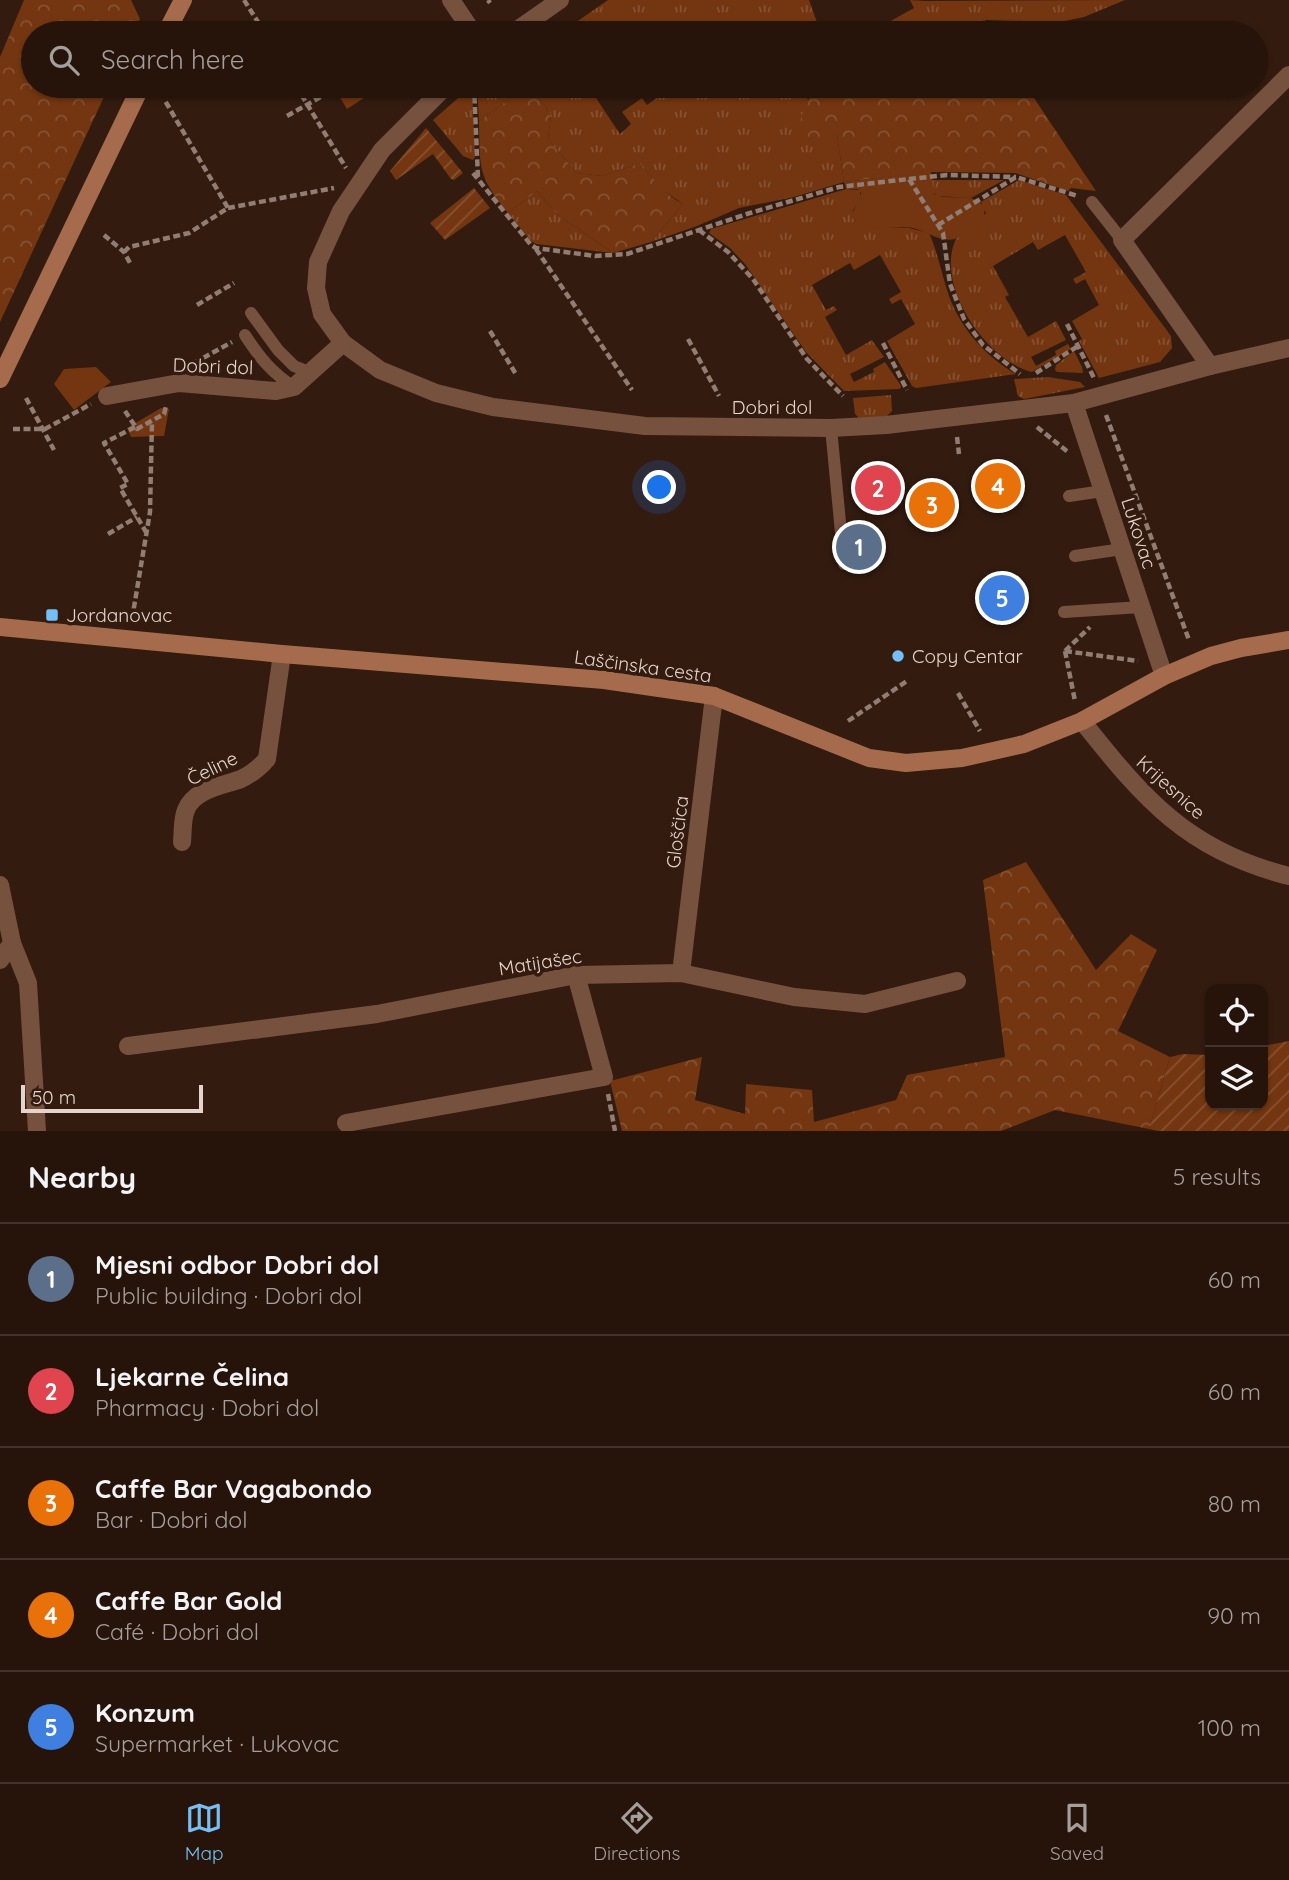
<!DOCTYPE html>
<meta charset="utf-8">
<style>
:root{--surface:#26140b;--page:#2e1d14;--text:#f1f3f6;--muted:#a49e9d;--line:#42332c;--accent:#74c0f6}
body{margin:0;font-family:Quicksand,sans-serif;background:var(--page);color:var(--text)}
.controls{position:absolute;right:21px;bottom:21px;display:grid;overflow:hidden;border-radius:14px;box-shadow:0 2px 5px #0004}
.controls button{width:63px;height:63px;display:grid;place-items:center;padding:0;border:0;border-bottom:2px solid var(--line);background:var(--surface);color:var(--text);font:35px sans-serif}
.scale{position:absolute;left:21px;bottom:18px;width:182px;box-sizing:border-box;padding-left:7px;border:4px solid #e5d4cc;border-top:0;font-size:19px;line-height:24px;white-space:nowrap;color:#e5d4cc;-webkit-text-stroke:5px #331b0f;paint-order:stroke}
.you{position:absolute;left:660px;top:488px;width:24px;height:24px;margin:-18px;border:5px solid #fff;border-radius:50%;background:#1a73e8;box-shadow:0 0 0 10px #1a73e833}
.badge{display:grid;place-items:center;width:46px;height:46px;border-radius:50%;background:var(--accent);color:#fff;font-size:23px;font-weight:700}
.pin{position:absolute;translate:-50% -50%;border:4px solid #fff;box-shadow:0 2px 7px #0006}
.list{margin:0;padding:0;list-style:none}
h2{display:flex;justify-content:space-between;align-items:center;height:91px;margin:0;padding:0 28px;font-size:30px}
h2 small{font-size:23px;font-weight:400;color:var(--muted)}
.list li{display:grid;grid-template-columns:46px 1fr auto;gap:21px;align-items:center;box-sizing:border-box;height:112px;padding:0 28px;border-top:2px solid var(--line)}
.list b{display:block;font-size:26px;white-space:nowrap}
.list p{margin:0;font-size:23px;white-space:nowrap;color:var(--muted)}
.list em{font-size:23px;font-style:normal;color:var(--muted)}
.icon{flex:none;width:38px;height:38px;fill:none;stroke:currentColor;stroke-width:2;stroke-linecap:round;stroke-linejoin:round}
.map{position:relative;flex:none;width:1289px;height:1131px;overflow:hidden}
.search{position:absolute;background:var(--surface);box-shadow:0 2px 5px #0004;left:21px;right:21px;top:21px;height:77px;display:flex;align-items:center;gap:18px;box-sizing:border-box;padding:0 24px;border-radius:38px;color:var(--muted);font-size:26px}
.sheet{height:651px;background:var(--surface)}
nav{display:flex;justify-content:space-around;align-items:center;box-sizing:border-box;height:98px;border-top:2px solid var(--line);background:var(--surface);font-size:19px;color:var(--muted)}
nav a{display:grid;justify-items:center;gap:4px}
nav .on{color:var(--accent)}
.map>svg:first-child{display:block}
.grass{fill:url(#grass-tufts)}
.forest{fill:url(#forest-crowns)}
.park{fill:#733611}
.garden{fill:url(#garden-furrows)}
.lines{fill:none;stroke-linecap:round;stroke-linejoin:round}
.path{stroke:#917d73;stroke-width:4.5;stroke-dasharray:7 3.5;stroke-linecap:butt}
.lane{stroke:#76513e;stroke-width:12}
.street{stroke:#76513e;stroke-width:18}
.secondary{stroke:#a56b4c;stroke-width:18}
.poi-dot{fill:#74c0f6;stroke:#331b0f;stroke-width:2.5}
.labels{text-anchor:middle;stroke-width:7;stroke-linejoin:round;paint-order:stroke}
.street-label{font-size:19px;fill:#e5d4cc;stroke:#331b0f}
.poi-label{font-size:19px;fill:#e5d4cc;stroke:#331b0f;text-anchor:start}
</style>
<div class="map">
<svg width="1289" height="1131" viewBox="0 0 1289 1131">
<defs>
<pattern id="grass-tufts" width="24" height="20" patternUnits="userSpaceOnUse" patternTransform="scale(1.75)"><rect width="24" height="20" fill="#733611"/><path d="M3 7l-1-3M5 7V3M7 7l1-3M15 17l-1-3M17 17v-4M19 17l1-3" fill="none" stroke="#875232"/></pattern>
<pattern id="forest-crowns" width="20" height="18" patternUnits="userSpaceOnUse" patternTransform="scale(1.75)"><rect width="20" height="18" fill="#733611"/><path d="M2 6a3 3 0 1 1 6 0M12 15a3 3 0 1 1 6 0" fill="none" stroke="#875232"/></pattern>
<pattern id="garden-furrows" width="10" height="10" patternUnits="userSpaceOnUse" patternTransform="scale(1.75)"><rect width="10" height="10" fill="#733611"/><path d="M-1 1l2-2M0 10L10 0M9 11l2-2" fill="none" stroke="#875232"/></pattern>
</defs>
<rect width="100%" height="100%" fill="#331b0f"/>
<g class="grass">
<polygon points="608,0 809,0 818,25 822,24 827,33 578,33 572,25"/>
<polygon points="910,0 925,1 1125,0 1084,17 1060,22 985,20 944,33 892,33 887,23 914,8"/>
<polygon points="472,86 475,157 473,160 463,156 433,120"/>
<polygon points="477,86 527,86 479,121"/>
<polygon points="532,86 588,86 620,134 631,124 622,112 642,98 647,105 662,94 658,87 660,86 819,86 807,98 830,136 837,135 844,182 794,197 739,208 697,226 651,242 683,204 660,188 641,163 602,176 577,173 548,139 551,115"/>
<polygon points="931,180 1004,180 971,198 937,196 932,191"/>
<path d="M 1019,180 L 1066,195 L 1171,336 L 1172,348 L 1160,362 L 1099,378 L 1079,341 L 1082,339 L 1072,321 L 1099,305 L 1085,279 L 1076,284 L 1073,279 L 1086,272 L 1065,235 L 1038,250 L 1033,242 L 993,266 L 1009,295 L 1005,297 L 1028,337 L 1056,321 L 1066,340 L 1031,357 L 1036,366 L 1056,355 L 1055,351 L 1068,344 L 1071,349 L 1032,372 C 986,361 934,284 956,239 L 986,213 L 981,202 Z"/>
<path d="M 846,189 L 860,190 L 860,198 L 853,211 L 867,227 L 909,228 L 929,233 C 938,253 942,276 949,296 C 961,329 986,357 1016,374 L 916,388 L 912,386 L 887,341 L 915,324 L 901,299 L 892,304 L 889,299 L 901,292 L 880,255 L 854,270 L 850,263 L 812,285 L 826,310 L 834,306 L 837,310 L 825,317 L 846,355 L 872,340 L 884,357 L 850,374 L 854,382 L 874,372 L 873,369 L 885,362 L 901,386 L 900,389 L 844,391 L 806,352 L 745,264 L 730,248 L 709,233 L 711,229 Z"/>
<polygon points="537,191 558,215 613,253 536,244 531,241 508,213"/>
<polygon points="1074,351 1082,367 1083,373 1057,372 1055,370 1056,365"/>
<polygon points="1048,377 1080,382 1085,387 1024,399 1018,396 1014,379"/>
<polygon points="891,395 892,411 886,417 859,418 855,414 853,398"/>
</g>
<g class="forest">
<polygon points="24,0 131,0 140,19 133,33 33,33 33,86 109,86 0,322 0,57"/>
<polygon points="985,20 993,33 944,33"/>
<path d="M 527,86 L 532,86 L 551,115 L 548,139 L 577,173 L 602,176 L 641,163 C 654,180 664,194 683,204 L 651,242 L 613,253 L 558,215 L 537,191 L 508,213 C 477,175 480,168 479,121 Z"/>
<path d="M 819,86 L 1026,86 L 1096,191 L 1071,188 L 1068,191 L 1015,173 L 930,172 L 844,182 L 837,135 L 803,146 C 795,124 803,102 819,86 Z"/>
<polygon points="1026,862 1096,970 1131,934 1157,950 1118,1031 1170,1057 1149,1129 1055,1110 1001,1131 622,1131 610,1081 702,1057 695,1100 745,1114 746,1084 812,1090 814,1122 896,1100 907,1075 1005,1057 983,880"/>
</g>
<g class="park">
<polygon points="333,86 376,86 378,89 347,109"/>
<path d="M 931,171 L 934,194 C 950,202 974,190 985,208 L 983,222 C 979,225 958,238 955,239 C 940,243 927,231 913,228 C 895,225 870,234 854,221 L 852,215 L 861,193 L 858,189 L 846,189 L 844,182 Z"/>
<polygon points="96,367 111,382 74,410 54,384 64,369"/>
<polygon points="161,408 169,409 164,436 131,437 127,428"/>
</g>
<g class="garden">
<polygon points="426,128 463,173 454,180 451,179 433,154 396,180 390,171"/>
<polygon points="474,188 490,208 445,240 430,223"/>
<polygon points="1289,1041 1289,1131 1158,1131 1149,1129 1170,1057 1183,1054 1210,1055 1210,1105 1263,1105 1263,1046"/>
</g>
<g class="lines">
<g class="path">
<polyline points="244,0 265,33"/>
<polyline points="488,0 490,3"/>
<polyline points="296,86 346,168"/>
<polyline points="474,86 478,178"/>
<polyline points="287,116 340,86"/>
<polyline points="473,173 531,245 536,248 595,256 627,254 750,213 839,187 909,179 943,233 950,284 964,319 983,345 1020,374"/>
<polyline points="909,179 947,175 1016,177"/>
<polyline points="228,208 334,188"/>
<polyline points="938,225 1016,177 1078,196"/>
<polyline points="699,230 728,252 739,264 753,279 807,359 843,396"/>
<polyline points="104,235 124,252 130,263"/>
<polyline points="536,249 632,390"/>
<polyline points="124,252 129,247 189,233 228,208 164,99"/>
<polyline points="197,305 234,283"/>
<polyline points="1067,324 1094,378"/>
<polyline points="490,331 517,376"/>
<polyline points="688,339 719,396"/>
<polyline points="883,343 907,390"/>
<polyline points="194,363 232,342"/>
<polyline points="1036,373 1078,346"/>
<polyline points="26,398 54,450"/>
<polyline points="125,411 137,429 164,414 166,406"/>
<polyline points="1106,415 1189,640"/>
<polyline points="135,427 104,443 128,484 120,488 146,532"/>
<polyline points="1037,427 1068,452"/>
<polyline points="13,429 45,429 91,404"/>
<polyline points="957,437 959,454"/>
<polyline points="108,534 137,517"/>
<polyline points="132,619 150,512 152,421"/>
<polyline points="1065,651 1090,627"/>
<polyline points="1065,651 1138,661"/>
<polyline points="1065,651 1075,701"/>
<polyline points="958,693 980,731"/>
<polyline points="848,721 907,681"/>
<polyline points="608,1094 615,1131"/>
</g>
<g class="lane">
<polyline points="1092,202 1122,240"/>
<polyline points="251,313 278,350 294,366 309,372"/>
<path d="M 245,335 C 259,357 272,373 294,387"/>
<polyline points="831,428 844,564"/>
<polyline points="1069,496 1103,491"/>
<polyline points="1075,556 1122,549"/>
<polyline points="1064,612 1141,607"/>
</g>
<g class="street">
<polyline points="451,0 473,33"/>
<polyline points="513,33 560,0"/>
<polyline points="446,86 382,150 341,211 318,262 316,288 322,314 343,343 380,370 436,393 493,407 645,426 831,428 886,425 1074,403 1210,366 1289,348"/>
<polyline points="1210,366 1122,240 1289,75"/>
<polyline points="107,396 179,383 276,391 294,387 343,343"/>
<polyline points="1074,403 1164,676"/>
<path d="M 1082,721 C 1144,799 1188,851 1289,876"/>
<path d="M 182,842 C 183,832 182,819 186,810 C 194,789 223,786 241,779 C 252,774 260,767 267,759 L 282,654"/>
<polyline points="0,885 12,943 0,960"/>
<polyline points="12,943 28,983 37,1131"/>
<polyline points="681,973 714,696"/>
<polyline points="128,1046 377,1014 576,975 681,973 794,997 865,1004 957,981"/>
<polyline points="346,1123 604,1077 576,975"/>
</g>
<g class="secondary">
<polyline points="166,33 183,0"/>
<polyline points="0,379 141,86"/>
<polyline points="0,627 282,654 604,680 714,696 869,758 906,763 962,758 1024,744 1082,721 1164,676 1211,656 1241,648 1289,640"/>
</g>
</g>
<g class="poi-dot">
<rect x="45" y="608" width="14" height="14" rx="3.5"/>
<circle cx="898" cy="656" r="7"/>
</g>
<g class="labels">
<g class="street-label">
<text transform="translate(213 366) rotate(2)" y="7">Dobri dol</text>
<text x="772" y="414">Dobri dol</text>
<text transform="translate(1139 533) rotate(72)" y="7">Lukovac</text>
<text transform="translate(643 666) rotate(8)" y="7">Laščinska cesta</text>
<text transform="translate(212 768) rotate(-26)" y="7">Čeline</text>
<text transform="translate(1171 787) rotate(42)" y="7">Krijesnice</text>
<text transform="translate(677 832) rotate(-83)" y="7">Gloščica</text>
<text transform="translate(540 962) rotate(-9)" y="7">Matijašec</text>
</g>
<g class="poi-label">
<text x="66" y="622">Jordanovac</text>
<text x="912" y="663">Copy Centar</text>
</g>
</g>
</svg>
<div class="controls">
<button><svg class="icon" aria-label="locate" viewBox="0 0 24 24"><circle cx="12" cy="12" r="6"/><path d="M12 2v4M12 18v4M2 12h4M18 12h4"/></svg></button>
<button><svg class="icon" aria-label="layers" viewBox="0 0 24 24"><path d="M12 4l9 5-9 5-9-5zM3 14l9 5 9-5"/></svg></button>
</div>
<div class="scale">50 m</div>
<div class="you"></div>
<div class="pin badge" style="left:859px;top:547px;background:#5c6f8a">1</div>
<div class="pin badge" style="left:878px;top:488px;background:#e0444e">2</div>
<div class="pin badge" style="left:932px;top:505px;background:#e8710a">3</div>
<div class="pin badge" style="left:998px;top:486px;background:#e8710a">4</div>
<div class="pin badge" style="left:1002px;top:598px;background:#3f7fe0">5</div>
<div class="search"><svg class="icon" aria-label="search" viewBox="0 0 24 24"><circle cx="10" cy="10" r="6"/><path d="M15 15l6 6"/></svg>Search here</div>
</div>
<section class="sheet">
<h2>Nearby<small>5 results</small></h2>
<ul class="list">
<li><span class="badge" style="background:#5c6f8a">1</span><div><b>Mjesni odbor Dobri dol</b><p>Public building · Dobri dol</p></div><em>60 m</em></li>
<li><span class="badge" style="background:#e0444e">2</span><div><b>Ljekarne Čelina</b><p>Pharmacy · Dobri dol</p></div><em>60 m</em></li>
<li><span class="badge" style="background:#e8710a">3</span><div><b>Caffe Bar Vagabondo</b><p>Bar · Dobri dol</p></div><em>80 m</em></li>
<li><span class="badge" style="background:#e8710a">4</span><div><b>Caffe Bar Gold</b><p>Café · Dobri dol</p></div><em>90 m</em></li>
<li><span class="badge" style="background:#3f7fe0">5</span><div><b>Konzum</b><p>Supermarket · Lukovac</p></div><em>100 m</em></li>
</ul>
</section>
<nav>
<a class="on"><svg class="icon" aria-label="map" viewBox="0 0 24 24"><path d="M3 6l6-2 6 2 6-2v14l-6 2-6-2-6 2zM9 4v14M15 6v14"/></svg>Map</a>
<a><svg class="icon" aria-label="directions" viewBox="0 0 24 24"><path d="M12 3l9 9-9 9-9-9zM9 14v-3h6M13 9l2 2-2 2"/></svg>Directions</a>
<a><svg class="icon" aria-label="saved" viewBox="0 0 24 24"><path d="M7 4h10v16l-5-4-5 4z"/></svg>Saved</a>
</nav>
